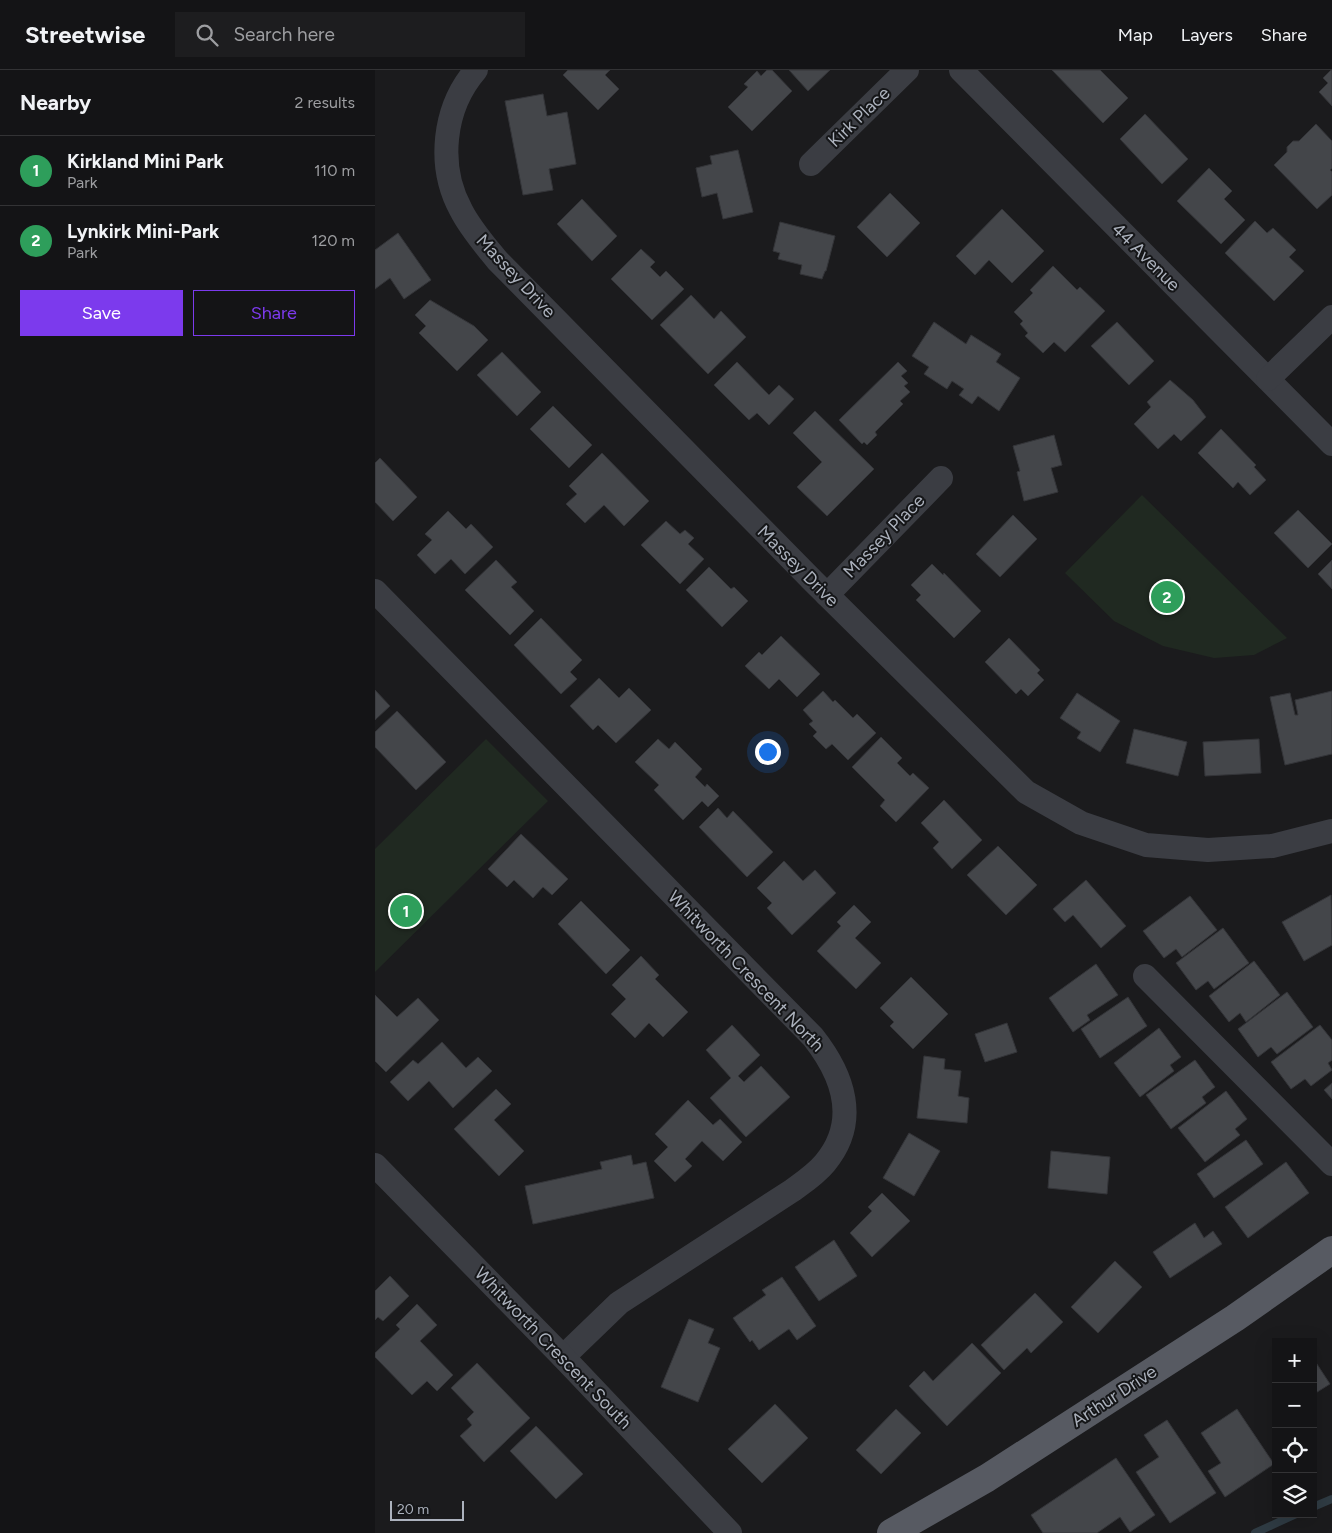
<!DOCTYPE html>
<meta charset="utf-8">
<style>
:root{--surface:#141416;--page:#1d1d1f;--text:#f1f3f6;--muted:#9d9ea1;--line:#333335;--accent:#7c3aed}
body{margin:0;font-family:Figtree,sans-serif;background:var(--page);color:var(--text)}
.controls{position:absolute;right:15px;bottom:15px;display:grid;overflow:hidden;border-radius:0px;box-shadow:0 5px 20px #0002}
.controls button{width:45px;height:45px;display:grid;place-items:center;padding:0;border:0;border-bottom:1px solid var(--line);background:var(--surface);color:var(--text);font:25px sans-serif}
.scale{position:absolute;left:15px;bottom:12px;width:74px;box-sizing:border-box;padding-left:5px;border:2px solid #acb2bd;border-top:0;font-size:14px;line-height:18px;white-space:nowrap;color:#acb2bd;-webkit-text-stroke:4px #151618;paint-order:stroke}
.you{position:absolute;left:392px;top:681px;width:18px;height:18px;margin:-12px;border:4px solid #fff;border-radius:50%;background:#1a73e8;box-shadow:0 0 0 8px #1a73e833}
.badge{display:grid;place-items:center;width:32px;height:32px;border-radius:50%;background:var(--accent);color:#fff;font-size:16px;font-weight:700}
.pin{position:absolute;translate:-50% -50%;border:2px solid #fff;box-shadow:0 1px 5px #0006}
.list{margin:0;padding:0;list-style:none}
h2{display:flex;justify-content:space-between;align-items:center;height:65px;margin:0;padding:0 20px;font-size:21px}
h2 small{font-size:16px;font-weight:400;color:var(--muted)}
.list li{display:grid;grid-template-columns:32px 1fr auto;gap:15px;align-items:center;box-sizing:border-box;height:70px;padding:0 20px;border-top:1px solid var(--line)}
.list b{display:block;font-size:19px;white-space:nowrap}
.list p{margin:0;font-size:16px;white-space:nowrap;color:var(--muted)}
.list em{font-size:16px;font-style:normal;color:var(--muted)}
.actions{display:flex;gap:10px;padding:15px 20px}
.actions a{flex:1;padding:11px 0;border:1px solid var(--accent);border-radius:0px;text-align:center;font-size:18px;color:var(--accent)}
.actions .main{background:var(--accent);color:#fff}
.icon{flex:none;width:28px;height:28px;fill:none;stroke:currentColor;stroke-width:2;stroke-linecap:round;stroke-linejoin:round}
.map{position:relative;flex:none;width:957px;height:1463px;overflow:hidden}
header{display:flex;align-items:center;gap:30px;box-sizing:border-box;height:70px;padding:0 25px;background:var(--surface);border-bottom:1px solid var(--line)}
header strong{font-size:24px}
nav{display:flex;gap:28px;margin-inline-start:auto;font-size:18px}
.search{width:350px;height:45px;background:var(--page);display:flex;align-items:center;gap:12px;box-sizing:border-box;padding:0 18px;border-radius:0px;color:var(--muted);font-size:19px}
main{display:flex}
aside{flex:1;background:var(--surface)}
.map>svg:first-child{display:block}
.green{fill:#202921}
.lines{fill:none;stroke-linecap:round;stroke-linejoin:round}
.stream{stroke:#2f3b43;stroke-width:8}
.building{fill:#44464a;stroke:#343539}
.minor{stroke:#3b3d43;stroke-width:24}
.major{stroke:#575a62;stroke-width:28}
.labels{text-anchor:middle;stroke-width:4;stroke-linejoin:round;paint-order:stroke}
.street-label{font-size:18px;fill:#acb2bd;stroke:#151618}
</style>
<header>
<strong>Streetwise</strong>
<div class="search"><svg class="icon" aria-label="search" viewBox="0 0 24 24"><circle cx="10" cy="10" r="6"/><path d="M15 15l6 6"/></svg>Search here</div>
<nav><a>Map</a><a>Layers</a><a>Share</a></nav>
</header>
<main>
<aside>
<h2>Nearby<small>2 results</small></h2>
<ul class="list">
<li><span class="badge" style="background:#2e9e5b">1</span><div><b>Kirkland Mini Park</b><p>Park</p></div><em>110 m</em></li>
<li><span class="badge" style="background:#2e9e5b">2</span><div><b>Lynkirk Mini-Park</b><p>Park</p></div><em>120 m</em></li>
</ul>
<div class="actions"><a class="main">Save</a><a>Share</a></div>
</aside>
<div class="map">
<svg width="957" height="1463" viewBox="0 0 957 1463">
<rect width="100%" height="100%" fill="#1b1b1d"/>
<g class="green">
<polygon points="767,425 912,568 879,585 839,588 788,576 739,551 690,503"/>
<polygon points="111,669 173,731 0,902 0,779"/>
</g>
<g class="lines">
<g class="stream">
<polyline points="938,1437 957,1429"/>
<polyline points="880,1463 921,1444"/>
</g>
</g>
<g class="building">
<polygon points="193,0 235,0 230,5 244,19 223,40 188,5"/>
<polygon points="392,0 397,0 417,21 377,61 353,37 373,17 369,14 382,1 386,6"/>
<polygon points="414,0 455,0 433,21"/>
<polygon points="677,0 725,0 753,28 728,53"/>
<polygon points="956,0 957,0 957,36 944,22 953,13 948,8"/>
<polygon points="168,24 172,46 192,42 201,94 174,99 178,120 148,125 130,31"/>
<polygon points="770,44 813,89 787,114 745,69"/>
<polygon points="941,54 957,71 957,98 955,100 957,102 957,125 942,139 899,95 912,82 912,77 918,71 924,71"/>
<polygon points="363,80 378,142 348,149 342,123 327,127 321,98 337,94 335,86"/>
<polygon points="834,98 857,121 849,129 870,150 846,174 802,131"/>
<polygon points="515,123 545,153 512,187 482,157"/>
<polygon points="207,129 242,166 217,191 182,154"/>
<polygon points="627,139 669,181 637,213 614,190 600,205 581,186"/>
<polygon points="880,151 892,163 898,158 921,180 914,187 929,201 899,231 850,183"/>
<polygon points="405,152 460,166 451,201 450,201 447,209 425,204 427,195 403,189 405,183 398,181"/>
<polygon points="23,163 56,210 29,229 15,208 0,219 0,180"/>
<polygon points="266,179 280,192 275,197 285,207 291,201 309,219 277,250 236,209"/>
<polygon points="678,196 702,220 705,217 730,241 690,282 679,272 668,283 650,266 653,263 645,254 648,251 639,242 658,223 655,220"/>
<polygon points="316,225 339,249 346,241 371,267 333,304 285,255"/>
<polygon points="55,230 99,256 113,270 82,301 44,263 51,256 40,245"/>
<polygon points="559,252 591,274 596,265 626,284 621,292 645,308 624,341 603,326 597,334 584,325 589,319 577,311 572,319 549,304 554,297 537,286"/>
<polygon points="742,252 779,291 754,315 716,276"/>
<polygon points="127,282 166,322 142,346 102,305"/>
<polygon points="362,292 394,325 404,315 419,329 394,355 382,343 374,350 339,315"/>
<polygon points="523,292 532,301 526,306 533,313 529,316 535,322 525,331 528,334 500,362 502,365 492,375 489,372 487,374 464,350"/>
<polygon points="795,310 818,330 831,347 806,371 799,364 783,379 759,354 776,337 772,332"/>
<polygon points="178,336 217,375 194,398 155,359"/>
<polygon points="440,341 499,399 452,446 422,417 447,392 418,363"/>
<polygon points="846,359 881,395 879,397 891,410 875,425 863,412 858,418 823,383"/>
<polygon points="679,365 687,395 676,398 683,422 649,431 642,402 645,401 638,376"/>
<polygon points="227,383 274,431 249,456 229,435 210,453 191,434 202,424 194,416"/>
<polygon points="5,388 42,427 18,451 0,432 0,393"/>
<polygon points="923,440 957,474 933,498 899,463"/>
<polygon points="73,441 91,459 96,454 118,477 90,504 76,489 60,504 42,485 57,470 50,464"/>
<polygon points="638,445 662,469 625,507 601,484"/>
<polygon points="291,451 305,464 310,460 319,468 313,474 329,489 305,514 266,475"/>
<polygon points="121,490 142,512 136,517 159,541 135,565 90,520"/>
<polygon points="957,490 957,519 943,504"/>
<polygon points="557,494 568,505 569,503 606,541 579,568 541,530 546,525 536,515"/>
<polygon points="334,497 356,519 359,517 373,531 347,557 311,520"/>
<polygon points="166,548 207,590 195,602 202,609 186,624 139,575"/>
<polygon points="406,566 445,604 422,627 404,609 394,619 370,596 384,582 387,585"/>
<polygon points="634,568 665,600 662,603 669,610 653,626 646,619 641,624 610,592"/>
<polygon points="224,608 244,628 254,618 276,640 241,673 223,655 218,660 195,636"/>
<polygon points="0,620 15,636 0,650"/>
<polygon points="448,621 458,632 460,630 478,648 482,644 501,663 473,690 457,674 451,679 438,666 442,662 434,654 438,651 428,640"/>
<polygon points="957,621 957,684 910,695 895,627 915,623 920,645 923,645 920,630"/>
<polygon points="702,623 745,651 725,682 702,668 706,662 685,648"/>
<polygon points="22,641 71,692 41,720 0,677 0,662"/>
<polygon points="759,659 812,672 803,706 751,693"/>
<polygon points="506,667 527,688 522,693 535,706 538,703 554,718 521,752 505,736 510,730 477,697"/>
<polygon points="283,669 294,679 300,672 327,699 320,707 330,717 332,714 344,726 333,737 327,731 308,750 279,720 284,715 260,692"/>
<polygon points="884,669 886,703 830,706 828,672"/>
<polygon points="569,730 607,770 577,799 558,778 564,772 546,753"/>
<polygon points="343,738 352,748 358,741 398,782 372,807 324,757"/>
<polygon points="146,764 193,809 177,825 168,817 158,828 139,810 132,817 113,799"/>
<polygon points="623,776 662,815 631,845 592,805"/>
<polygon points="409,791 428,811 440,800 461,823 417,865 392,838 397,833 382,818"/>
<polygon points="711,810 751,856 726,878 698,845 690,852 678,839"/>
<polygon points="956,825 957,875 929,891 907,852"/>
<polygon points="815,826 842,860 807,887 801,879 789,888 768,861"/>
<polygon points="206,831 255,880 231,904 183,854"/>
<polygon points="479,835 496,852 480,868 506,893 481,919 442,881 466,856 462,852"/>
<polygon points="848,858 874,893 839,919 833,911 821,920 801,893"/>
<polygon points="266,886 284,905 280,909 313,942 288,967 274,953 260,968 236,944 251,929 237,915"/>
<polygon points="879,891 905,925 871,952 865,943 854,952 834,926"/>
<polygon points="721,894 743,925 712,945 715,950 698,962 674,928"/>
<polygon points="536,907 573,944 538,979 515,956 519,952 505,938"/>
<polygon points="912,922 938,957 902,984 896,977 883,987 863,959"/>
<polygon points="0,925 22,947 43,928 64,950 11,1002 0,991"/>
<polygon points="753,927 772,956 725,988 706,959"/>
<polygon points="632,953 642,982 610,992 600,964"/>
<polygon points="357,955 385,985 363,1006 369,1012 386,996 415,1027 371,1067 335,1028 356,1008 331,980"/>
<polygon points="945,955 957,970 957,990 953,993 957,1000 936,1016 930,1009 916,1019 896,992"/>
<polygon points="784,958 806,987 795,995 799,1001 765,1027 739,993"/>
<polygon points="67,972 91,998 103,987 117,1001 78,1038 54,1011 33,1031 15,1012 38,990 43,994"/>
<polygon points="549,986 570,989 569,999 586,1001 583,1026 594,1028 592,1053 542,1048"/>
<polygon points="820,990 840,1017 827,1027 831,1033 796,1059 771,1025"/>
<polygon points="957,1013 957,1029 949,1020"/>
<polygon points="121,1019 136,1034 119,1050 149,1081 124,1106 79,1059"/>
<polygon points="851,1021 872,1049 860,1059 865,1065 830,1092 803,1058"/>
<polygon points="313,1030 338,1055 345,1049 367,1072 348,1091 327,1071 310,1089 317,1096 300,1112 279,1091 293,1077 280,1064"/>
<polygon points="534,1063 565,1081 539,1126 508,1108"/>
<polygon points="871,1070 888,1094 839,1128 822,1104"/>
<polygon points="676,1081 735,1087 732,1124 673,1118"/>
<polygon points="256,1085 258,1095 271,1092 279,1128 158,1154 150,1116 227,1099 225,1092"/>
<polygon points="911,1092 934,1123 873,1168 850,1137"/>
<polygon points="507,1123 535,1151 497,1187 475,1163 497,1141 493,1137"/>
<polygon points="820,1153 829,1168 838,1161 847,1174 795,1208 778,1182"/>
<polygon points="459,1170 482,1206 444,1231 420,1197"/>
<polygon points="740,1191 767,1217 723,1263 696,1237"/>
<polygon points="15,1206 34,1226 8,1251 3,1247 0,1250 0,1221"/>
<polygon points="407,1207 441,1256 422,1270 414,1259 384,1280 377,1270 375,1272 358,1248 391,1225 387,1220"/>
<polygon points="660,1223 688,1252 656,1283 652,1278 629,1300 606,1275"/>
<polygon points="42,1234 62,1255 45,1271 78,1305 62,1321 52,1311 37,1325 0,1287 0,1283 25,1259 21,1255"/>
<polygon points="314,1249 339,1259 333,1273 345,1278 323,1332 286,1317"/>
<polygon points="597,1273 626,1303 572,1356 534,1316 549,1301 558,1311"/>
<polygon points="938,1288 955,1314 939,1324 938,1323"/>
<polygon points="102,1293 155,1348 109,1392 85,1366 97,1355 92,1349 99,1342 76,1318"/>
<polygon points="400,1334 433,1368 387,1413 353,1379"/>
<polygon points="521,1339 546,1363 506,1404 481,1380"/>
<polygon points="862,1339 899,1394 850,1427 833,1401 846,1393 826,1363"/>
<polygon points="792,1350 841,1423 795,1453 761,1402 784,1387 769,1365"/>
<polygon points="161,1356 208,1404 181,1429 135,1381"/>
<polygon points="741,1388 780,1445 755,1462 745,1447 722,1463 668,1463 656,1445"/>
</g>
<g class="lines">
<g class="minor">
<path d="M 101,0 C 68,38 62,96 86,140 C 95,158 109,174 122,190 L 438,511 L 651,722 L 706,753 L 771,775 L 833,780 L 897,776 L 957,761"/>
<polyline points="586,0 957,374"/>
<polyline points="436,94 532,0"/>
<polyline points="893,309 957,247"/>
<path d="M 0,521 L 438,967 C 468,1005 485,1051 450,1093 C 441,1104 429,1112 418,1120 L 244,1233 L 188,1287"/>
<polyline points="452,525 566,408"/>
<polyline points="770,906 957,1094"/>
<polyline points="0,1095 188,1287 355,1463"/>
</g>
<polyline class="major" points="516,1463 612,1408 860,1248 957,1180"/>
</g>
<g class="labels">
<g class="street-label">
<text transform="translate(484 47) rotate(-44)" y="6">Kirk Place</text>
<text transform="translate(771 187) rotate(45)" y="6">44 Avenue</text>
<text transform="translate(141 206) rotate(47)" y="6">Massey Drive</text>
<text transform="translate(509 466) rotate(-46)" y="6">Massey Place</text>
<text transform="translate(423 496) rotate(45)" y="6">Massey Drive</text>
<text transform="translate(371 901) rotate(46)" y="6">Whitworth Crescent North</text>
<text transform="translate(178 1278) rotate(46)" y="6">Whitworth Crescent South</text>
<text transform="translate(739 1326) rotate(-33)" y="6">Arthur Drive</text>
</g>
</g>
</svg>
<div class="controls">
<button>+</button>
<button>−</button>
<button><svg class="icon" aria-label="locate" viewBox="0 0 24 24"><circle cx="12" cy="12" r="6"/><path d="M12 2v4M12 18v4M2 12h4M18 12h4"/></svg></button>
<button><svg class="icon" aria-label="layers" viewBox="0 0 24 24"><path d="M12 4l9 5-9 5-9-5zM3 14l9 5 9-5"/></svg></button>
</div>
<div class="scale">20 m</div>
<div class="you"></div>
<div class="pin badge" style="left:31px;top:841px;background:#2e9e5b">1</div>
<div class="pin badge" style="left:792px;top:527px;background:#2e9e5b">2</div>
</div>
</main>
